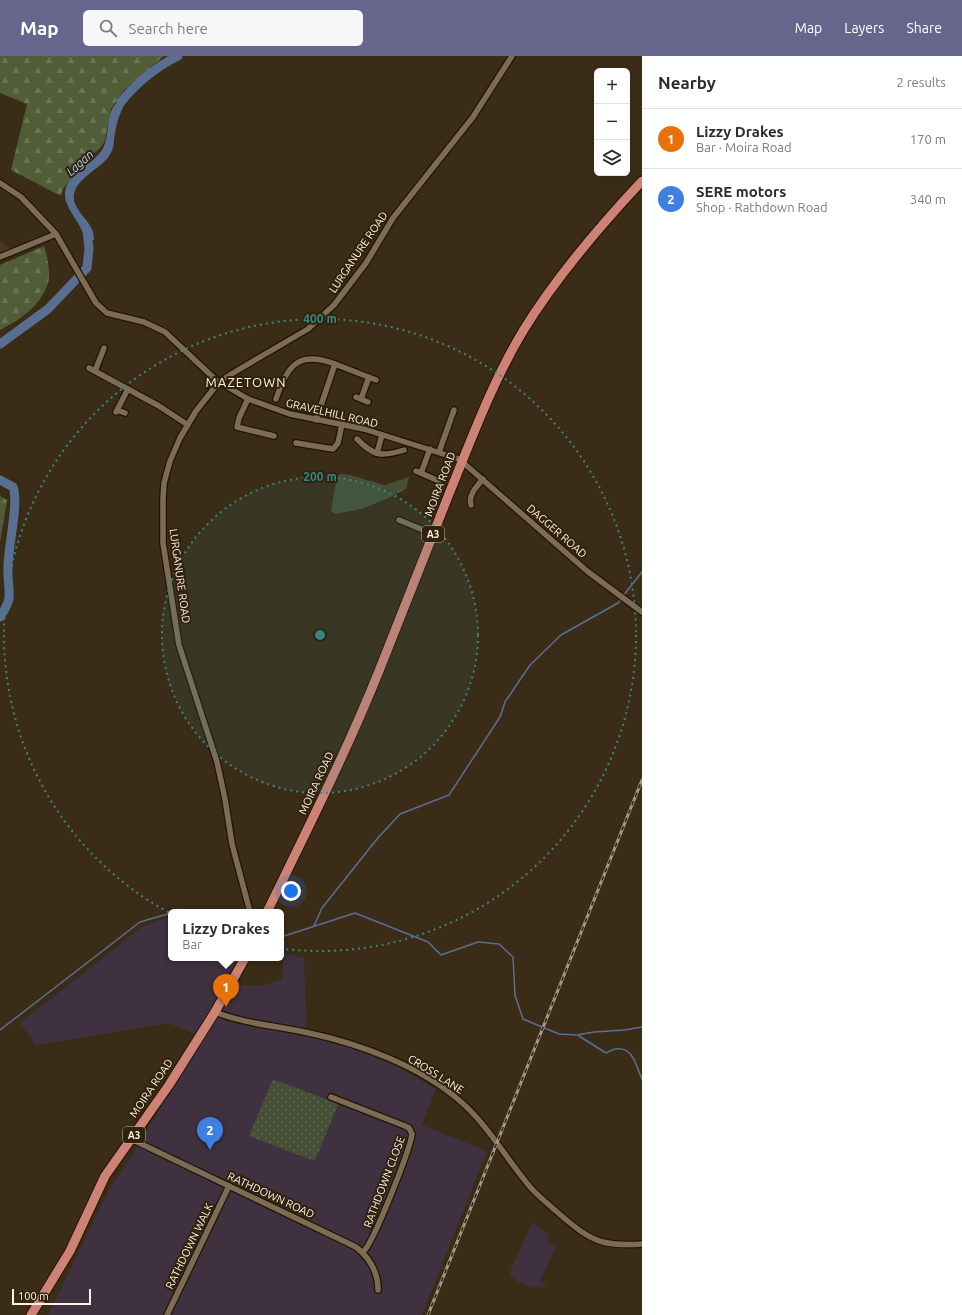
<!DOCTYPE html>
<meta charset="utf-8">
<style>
:root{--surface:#fff;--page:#f7f7f7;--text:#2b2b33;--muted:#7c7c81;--line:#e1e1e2;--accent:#66668d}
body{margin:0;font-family:Ubuntu,sans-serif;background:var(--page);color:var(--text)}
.controls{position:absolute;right:12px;top:12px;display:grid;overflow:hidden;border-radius:6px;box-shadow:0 4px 16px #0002}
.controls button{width:36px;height:36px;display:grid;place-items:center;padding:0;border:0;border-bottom:1px solid var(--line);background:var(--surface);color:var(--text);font:20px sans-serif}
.scale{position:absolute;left:12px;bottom:10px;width:79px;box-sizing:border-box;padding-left:4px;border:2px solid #fdf3e6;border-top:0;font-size:11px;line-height:14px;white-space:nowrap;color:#fdf3e6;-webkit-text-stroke:3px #31220d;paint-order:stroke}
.you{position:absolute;left:291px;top:835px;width:14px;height:14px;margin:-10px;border:3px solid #fff;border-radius:50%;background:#1a73e8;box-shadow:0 0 0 6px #1a73e833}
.badge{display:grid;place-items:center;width:26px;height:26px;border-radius:50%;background:var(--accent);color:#fff;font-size:13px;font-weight:700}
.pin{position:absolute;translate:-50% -33px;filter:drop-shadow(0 1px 2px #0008)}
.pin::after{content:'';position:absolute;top:21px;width:14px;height:12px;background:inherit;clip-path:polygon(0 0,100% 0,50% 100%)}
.popup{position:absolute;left:168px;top:853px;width:116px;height:52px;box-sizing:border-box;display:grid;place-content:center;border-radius:6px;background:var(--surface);filter:drop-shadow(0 1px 3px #0005);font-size:13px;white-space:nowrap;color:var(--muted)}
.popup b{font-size:15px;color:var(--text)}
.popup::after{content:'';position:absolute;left:50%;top:100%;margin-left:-8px;border:8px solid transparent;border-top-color:var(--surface)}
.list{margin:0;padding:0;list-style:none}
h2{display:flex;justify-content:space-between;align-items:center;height:52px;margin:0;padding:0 16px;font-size:17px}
h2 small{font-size:13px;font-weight:400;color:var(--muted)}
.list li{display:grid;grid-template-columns:26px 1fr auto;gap:12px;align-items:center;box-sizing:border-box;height:60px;padding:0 16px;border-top:1px solid var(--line)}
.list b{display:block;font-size:15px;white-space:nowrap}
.list p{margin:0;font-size:13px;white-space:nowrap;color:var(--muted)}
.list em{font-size:13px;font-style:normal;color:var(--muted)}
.icon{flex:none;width:22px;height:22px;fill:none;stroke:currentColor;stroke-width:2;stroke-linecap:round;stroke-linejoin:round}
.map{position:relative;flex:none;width:642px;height:1259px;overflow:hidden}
header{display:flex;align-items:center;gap:24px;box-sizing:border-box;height:56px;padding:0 20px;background:var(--accent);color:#fff}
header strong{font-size:19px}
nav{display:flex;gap:22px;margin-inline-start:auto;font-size:14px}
.search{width:280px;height:36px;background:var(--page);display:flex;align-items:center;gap:10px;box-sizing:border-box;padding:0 14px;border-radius:6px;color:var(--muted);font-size:15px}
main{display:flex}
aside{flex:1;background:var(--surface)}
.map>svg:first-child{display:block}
.built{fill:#493519}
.industrial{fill:#3f313f}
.grass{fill:url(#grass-dots)}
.forest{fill:url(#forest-firs)}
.park{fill:url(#park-tufts)}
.pitch{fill:#464f36}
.water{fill:#596f92}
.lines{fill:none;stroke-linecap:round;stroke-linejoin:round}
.stream{stroke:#596f92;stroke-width:1.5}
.river{stroke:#596f92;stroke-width:9}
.minor-casing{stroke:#221401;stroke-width:8}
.trunk-casing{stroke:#221401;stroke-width:11}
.minor{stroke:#7d6c55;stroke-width:5.5}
.trunk{stroke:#ce8276;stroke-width:9}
.rail-casing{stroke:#a49888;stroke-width:3}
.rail{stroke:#31220d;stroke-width:1.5;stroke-dasharray:4.5;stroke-linecap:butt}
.ring{fill:none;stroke:#338980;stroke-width:2;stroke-dasharray:2 4}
.labels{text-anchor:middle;stroke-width:4;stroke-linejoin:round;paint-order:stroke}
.shield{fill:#31220d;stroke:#c0b4a5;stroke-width:1}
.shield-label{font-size:10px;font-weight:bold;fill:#fdf3e6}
.street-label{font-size:11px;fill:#fdf3e6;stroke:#31220d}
.water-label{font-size:12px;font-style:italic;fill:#aecbf9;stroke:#31220d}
.quarter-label{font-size:13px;letter-spacing:1px;fill:#fdf3e6;stroke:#31220d}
.centre{fill:#338980;stroke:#31220d;stroke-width:2}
.ring-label{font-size:12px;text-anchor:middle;font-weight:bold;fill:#338980;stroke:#31220d;stroke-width:4;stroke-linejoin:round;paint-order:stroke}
</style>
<header>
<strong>Map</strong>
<div class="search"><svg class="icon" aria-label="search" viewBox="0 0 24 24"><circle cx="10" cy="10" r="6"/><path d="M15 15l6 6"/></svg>Search here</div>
<nav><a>Map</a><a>Layers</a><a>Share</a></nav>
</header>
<main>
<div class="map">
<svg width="642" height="1259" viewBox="0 0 642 1259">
<defs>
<pattern id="grass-dots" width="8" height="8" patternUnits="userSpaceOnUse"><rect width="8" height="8" fill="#464f36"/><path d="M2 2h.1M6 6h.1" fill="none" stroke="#626953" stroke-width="1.8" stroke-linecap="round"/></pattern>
<pattern id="forest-firs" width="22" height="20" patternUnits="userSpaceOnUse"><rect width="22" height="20" fill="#505d37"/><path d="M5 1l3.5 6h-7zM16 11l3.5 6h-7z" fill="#6a7554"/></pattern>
<pattern id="park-tufts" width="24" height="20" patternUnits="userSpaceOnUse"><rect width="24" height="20" fill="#464f36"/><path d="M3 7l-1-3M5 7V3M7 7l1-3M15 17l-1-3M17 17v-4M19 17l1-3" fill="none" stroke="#626953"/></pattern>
</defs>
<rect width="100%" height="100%" fill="#3b2c17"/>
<polygon class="built" points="0,184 13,194 0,200"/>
<g class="industrial">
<polygon points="171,860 171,902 238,902 228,922 242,929 261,930 282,923 284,897 304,902 307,980 367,996 393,1008 436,1033 422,1069 487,1095 422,1259 48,1259 110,1131 128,1106 203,981 168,967 36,989 20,967 142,871"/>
<polygon points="532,1166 549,1179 546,1187 556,1191 540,1225 548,1231 533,1232 518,1226 511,1220 510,1216"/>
</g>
<polygon class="grass" points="273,1023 338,1048 315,1105 249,1080"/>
<g class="forest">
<polygon points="0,0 164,0 125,33 111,53 105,85 100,92 82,108 63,133 61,140 11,114 27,48 0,37"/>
<path d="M 44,190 C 47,198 51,219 48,227 C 40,251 21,263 0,274 L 0,209 Z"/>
<polygon points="0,440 7,444 0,486"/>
</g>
<polygon class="park" points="409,421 406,433 386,443 387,428"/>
<polygon class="pitch" points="340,418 350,419 388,430 386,443 361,453 335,458 331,455 337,420"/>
<path class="water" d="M 125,35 L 130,40 C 122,50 117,64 115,77 C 113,86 115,92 109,100 C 101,113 71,124 74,144 C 77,159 95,167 94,184 L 85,184 C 83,168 64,153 65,137 C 66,120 88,110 98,99 C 110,88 106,69 111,56 C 114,48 121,42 125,35 Z"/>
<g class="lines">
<g class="stream">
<polyline points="623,540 642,516"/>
<polyline points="314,870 322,852 377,783 400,758 449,739 500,661 505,646 530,609 561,579 618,547 621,543"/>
<polyline points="281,881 355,857 428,886 441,899 478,886 499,888 513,901 515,939 523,963 559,978 577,979 594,976 625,974 642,971"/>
<polyline points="0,974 140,866 171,857"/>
<path d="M 579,980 L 606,997 C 608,996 612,994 615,993 C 634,990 636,1011 642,1023"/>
</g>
<g class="river">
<path d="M 121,46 C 136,27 156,11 178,0"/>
<polyline points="0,288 48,253 87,212 89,193 87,174"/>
<path d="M 0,424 L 13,431 C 19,447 8,491 8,511 C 7,521 10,532 9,542 C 8,549 4,555 0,561"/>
</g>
<g class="minor-casing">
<g id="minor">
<polyline points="0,127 21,141 56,178 96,247 107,257 144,266 165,276 216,324 248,343 290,358 364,373 459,403 587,515 642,556"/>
<polyline points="0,201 56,178"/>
<polyline points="335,308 376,324"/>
<polyline points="89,312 159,350 188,369"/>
<polyline points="95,315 104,292"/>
<polyline points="356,341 368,346"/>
<polyline points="248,343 239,362 237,371 274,380"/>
<path d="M 276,343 C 287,310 298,294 335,308 L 316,364"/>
<polyline points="361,343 369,321"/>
<polyline points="117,354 125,357"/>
<polyline points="116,356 128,333"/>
<path d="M 357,383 C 373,400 382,401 404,394"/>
<polyline points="296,387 333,393 338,387 342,368"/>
<polyline points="439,396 454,354"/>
<polyline points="377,397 382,379"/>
<polyline points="416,415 439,425"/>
<polyline points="421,417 430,393"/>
<path d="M 471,449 C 468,439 477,430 483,423"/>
<polyline points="399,464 433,478"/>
<polyline points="250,856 232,788 225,743 217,706 179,589 163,487 163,443 164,427 170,405 180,382 196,355 219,326 233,317 308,273 334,249 366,207 393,162 473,61 512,0"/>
<path d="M 215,956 C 245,968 278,970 309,977 C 360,988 420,1010 460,1045 C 489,1070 506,1103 531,1132 C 541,1143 553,1152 564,1162 C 576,1172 588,1182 603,1186 C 615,1189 629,1189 642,1188"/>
<path d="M 331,1041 L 405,1070 L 409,1072 L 412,1078 C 410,1094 373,1188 363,1196"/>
<path d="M 131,1083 L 356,1191 C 370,1202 378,1217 378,1234"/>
<polyline points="167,1259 229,1130"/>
</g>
</g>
<g class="trunk-casing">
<g id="trunk">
<path d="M 267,856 C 306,776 346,697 379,615 C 403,554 427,494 451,433 C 473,379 493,325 523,275 C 556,221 599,171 642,125"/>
<polyline points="31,1259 70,1195 105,1120 169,1029 215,956 245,902"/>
</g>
</g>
<use href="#minor" class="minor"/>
<use href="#trunk" class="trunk"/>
<g class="rail-casing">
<polyline id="rail" points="428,1259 642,724"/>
</g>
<use href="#rail" class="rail"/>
</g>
<circle cx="320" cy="579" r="158" fill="#338980" fill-opacity=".12"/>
<g class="ring">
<circle cx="320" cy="579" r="158"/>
<circle cx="320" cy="579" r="316"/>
</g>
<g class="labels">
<g class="shield">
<rect x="422" y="470" width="22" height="16" rx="3"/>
<rect x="123" y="1071" width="22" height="16" rx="3"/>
</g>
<g class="shield-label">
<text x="433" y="482">A3</text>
<text x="134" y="1083">A3</text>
</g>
<g class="street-label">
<text transform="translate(358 196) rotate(-56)" y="4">LURGANURE ROAD</text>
<text transform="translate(332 357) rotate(13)" y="4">GRAVELHILL ROAD</text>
<text transform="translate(440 428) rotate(-69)" y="4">MOIRA ROAD</text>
<text transform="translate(557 475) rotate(41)" y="4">DAGGER ROAD</text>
<text transform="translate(180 520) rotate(82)" y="4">LURGANURE ROAD</text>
<text transform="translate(316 727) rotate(-65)" y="4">MOIRA ROAD</text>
<text transform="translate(436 1018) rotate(32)" y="4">CROSS LANE</text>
<text transform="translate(151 1032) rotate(-56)" y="4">MOIRA ROAD</text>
<text transform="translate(384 1126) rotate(-69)" y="4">RATHDOWN CLOSE</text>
<text transform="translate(271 1139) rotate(25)" y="4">RATHDOWN ROAD</text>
<text transform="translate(189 1190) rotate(-64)" y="4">RATHDOWN WALK</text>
</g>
<g class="water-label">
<text transform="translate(80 107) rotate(-42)" y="4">Lagan</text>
</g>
<g class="quarter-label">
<text x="246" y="331">MAZETOWN</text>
</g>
</g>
<circle cx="320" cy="579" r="6" class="centre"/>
<g class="ring-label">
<text x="320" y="267">400 m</text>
<text x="320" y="425">200 m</text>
</g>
</svg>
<div class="controls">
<button>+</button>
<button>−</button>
<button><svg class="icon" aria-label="layers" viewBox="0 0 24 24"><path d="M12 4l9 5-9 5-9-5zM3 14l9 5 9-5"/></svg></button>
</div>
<div class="scale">100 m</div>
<div class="you"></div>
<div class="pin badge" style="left:226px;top:951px;background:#e8710a">1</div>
<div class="popup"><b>Lizzy Drakes</b>Bar</div>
<div class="pin badge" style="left:210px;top:1094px;background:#3f7fe0">2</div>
</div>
<aside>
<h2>Nearby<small>2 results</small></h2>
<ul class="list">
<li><span class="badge" style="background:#e8710a">1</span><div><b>Lizzy Drakes</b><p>Bar · Moira Road</p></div><em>170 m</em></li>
<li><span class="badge" style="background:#3f7fe0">2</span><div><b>SERE motors</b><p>Shop · Rathdown Road</p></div><em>340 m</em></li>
</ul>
</aside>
</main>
